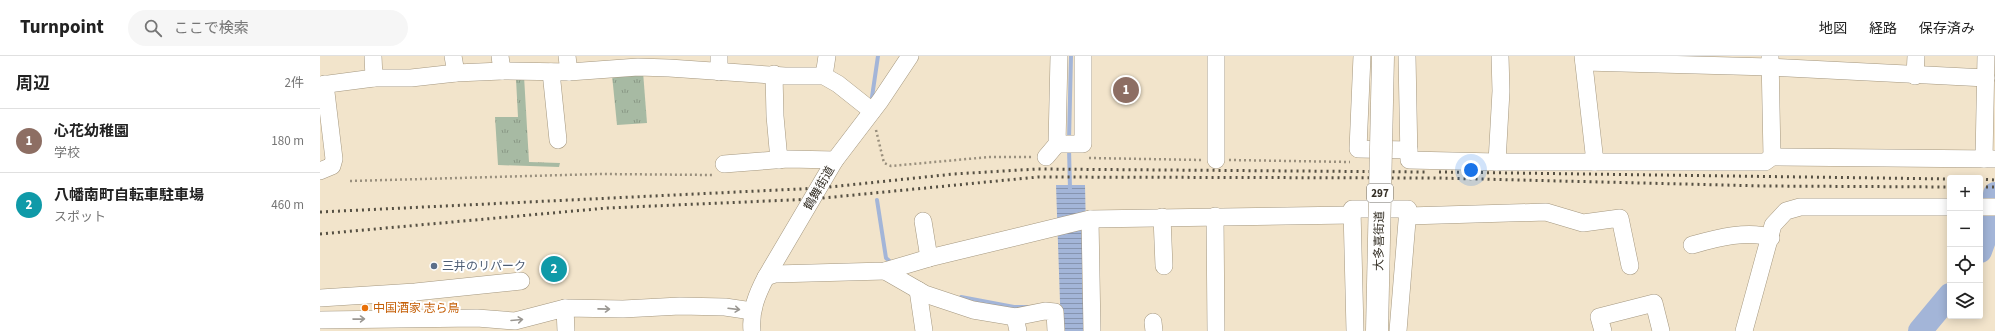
<!DOCTYPE html>
<html lang="ja">
<meta charset="utf-8">
<style>
:root{--surface:#fff;--page:#f6f6f6;--text:#222;--muted:#767676;--line:#e0e0e0;--accent:#0b8043}
body{margin:0;font-family:"Source Sans 3","Noto Sans JP",sans-serif;background:var(--page);color:var(--text)}
.controls{position:absolute;right:12px;bottom:12px;display:grid;overflow:hidden;border-radius:4px;box-shadow:0 2px 10px #0003}
.controls button{width:36px;height:36px;display:grid;place-items:center;padding:0;border:0;border-bottom:1px solid var(--line);background:var(--surface);color:var(--text);font:20px sans-serif}
.you{position:absolute;left:1151px;top:114px;width:14px;height:14px;margin:-10px;border:3px solid #fff;border-radius:50%;background:#1a73e8;box-shadow:0 0 0 6px #1a73e833}
.badge{display:grid;place-items:center;width:26px;height:26px;border-radius:50%;background:var(--accent);color:#fff;font-size:13px;font-weight:700}
.pin{position:absolute;translate:-50% -50%;border:2px solid #fff;box-shadow:0 1px 4px #0006}
.list{margin:0;padding:0;list-style:none}
h2{display:flex;justify-content:space-between;align-items:center;height:52px;margin:0;padding:0 16px;font-size:17px}
h2 small{font-size:13px;font-weight:400;color:var(--muted)}
.list li{display:grid;grid-template-columns:26px 1fr auto;gap:12px;align-items:center;box-sizing:border-box;height:64px;padding:0 16px;border-top:1px solid var(--line)}
.list b{display:block;font-size:15px;white-space:nowrap}
.list p{margin:0;font-size:13px;white-space:nowrap;color:var(--muted)}
.list em{font-size:13px;font-style:normal;color:var(--muted)}
.icon{flex:none;width:22px;height:22px;fill:none;stroke:currentColor;stroke-width:2;stroke-linecap:round;stroke-linejoin:round}
.map{position:relative;flex:none;width:1675px;height:275px;overflow:hidden}
header{display:flex;align-items:center;gap:24px;box-sizing:border-box;height:56px;padding:0 20px;background:var(--surface);border-bottom:1px solid var(--line)}
header strong{font-size:19px}
nav{display:flex;gap:22px;margin-inline-start:auto;font-size:14px}
.search{width:280px;height:36px;background:var(--page);display:flex;align-items:center;gap:10px;box-sizing:border-box;padding:0 14px;border-radius:22px;color:var(--muted);font-size:15px}
main{display:flex}
aside{flex:1;background:var(--surface)}
.map>svg:first-child{display:block}
.grass{fill:url(#grass-tufts)}
.water{fill:url(#water-rules)}
.lines{fill:none;stroke-linecap:round;stroke-linejoin:round}
.stream{stroke:#a3b5d8;stroke-width:4}
.river{stroke:#a3b5d8;stroke-width:24}
.minor-casing{stroke:#a4977f;stroke-width:18}
.path{stroke:#998f7d;stroke-width:2.5;stroke-dasharray:2 3;stroke-linecap:butt}
.minor{stroke:#fff;stroke-width:17}
.rail{stroke:#565043;stroke-width:3;stroke-dasharray:2 4;stroke-linecap:butt}
.highway-bridge-casing{stroke:#a4977f;stroke-width:23;stroke-linecap:butt}
.highway-bridge{stroke:#fff;stroke-width:22}
.oneway{stroke:#9a9792}
.service-dot{fill:#5c6f8a;stroke:#fff;stroke-width:1.5}
.food-dot{fill:#e8710a;stroke:#fff;stroke-width:1.5}
.labels{text-anchor:middle;stroke-width:4;stroke-linejoin:round;paint-order:stroke}
.shield{fill:#fff;stroke:#716d66;stroke-width:1}
.shield-label{font-size:11px;font-weight:bold;fill:#342f25}
.street-label{font-size:12px;fill:#342f25;stroke:#fff}
.service-label{font-size:12px;fill:#4e5e75;stroke:#fff;text-anchor:start}
.food-label{font-size:12px;fill:#c56008;stroke:#fff;text-anchor:start}
</style>
<header>
<strong>Turnpoint</strong>
<div class="search"><svg class="icon" aria-label="search" viewBox="0 0 24 24"><circle cx="10" cy="10" r="6"/><path d="M15 15l6 6"/></svg>ここで検索</div>
<nav><a>地図</a><a>経路</a><a>保存済み</a></nav>
</header>
<main>
<aside>
<h2>周辺<small>2件</small></h2>
<ul class="list">
<li><span class="badge" style="background:#8d6e63">1</span><div><b>心花幼稚園</b><p>学校</p></div><em>180 m</em></li>
<li><span class="badge" style="background:#0f9aa8">2</span><div><b>八幡南町自転車駐車場</b><p>スポット</p></div><em>460 m</em></li>
</ul>
</aside>
<div class="map">
<svg width="1675" height="275" viewBox="0 0 1675 275">
<defs>
<pattern id="grass-tufts" width="24" height="20" patternUnits="userSpaceOnUse"><rect width="24" height="20" fill="#a7baa3"/><path d="M3 7l-1-3M5 7V3M7 7l1-3M15 17l-1-3M17 17v-4M19 17l1-3" fill="none" stroke="#899885"/></pattern>
<pattern id="water-rules" width="6" height="5" patternUnits="userSpaceOnUse"><rect width="6" height="5" fill="#a3b5d8"/><path d="M0 2.5h6" fill="none" stroke="#8694af"/></pattern>
</defs>
<rect width="100%" height="100%" fill="#f2e4cb"/>
<g class="grass">
<polygon points="323,16 327,67 297,69 292,19"/>
<polygon points="204,20 209,106 240,107 239,111 178,109 175,61 198,61 196,23"/>
</g>
<polygon class="water" points="736,129 765,129 768,275 741,275"/>
<g class="lines">
<g class="stream">
<polyline points="552,41 558,0"/>
<polyline points="749,84 751,0"/>
<polyline points="749,92 750,134"/>
<polyline points="557,144 566,202 573,208"/>
<polyline points="641,241 694,251 707,251"/>
</g>
<g class="river">
<polyline points="1660,195 1671,165 1675,138"/>
<polyline points="1600,275 1630,239"/>
</g>
<g class="minor-casing">
<g id="minor">
<polyline points="53,0 54,22"/>
<polyline points="133,0 136,17"/>
<polyline points="180,0 182,15"/>
<polyline points="247,0 249,16"/>
<polyline points="399,0 399,16"/>
<polyline points="896,0 896,104"/>
<polyline points="1042,0 1038,93 1089,94"/>
<polyline points="1087,0 1089,104 1177,106 1445,106 1452,101 1675,103"/>
<polyline points="1263,0 1275,106"/>
<polyline points="1450,0 1452,101"/>
<polyline points="1264,6 1450,11 1666,22"/>
<polyline points="231,16 238,84"/>
<polyline points="454,18 455,60 459,104"/>
<polyline points="504,20 507,0"/>
<polyline points="1595,20 1596,0"/>
<polyline points="0,29 54,22 91,22 136,17 182,15 249,16 318,11 349,12 465,20 504,20 518,28 552,55"/>
<polyline points="737,88 763,88 763,0"/>
<polyline points="726,101 737,88 739,0"/>
<polyline points="1664,103 1666,0"/>
<polyline points="1177,106 1181,35 1180,0"/>
<polyline points="404,108 468,103 515,104"/>
<polyline points="0,115 12,110 14,103 5,28"/>
<polyline points="1660,151 1675,151"/>
<polyline points="895,160 896,275"/>
<polyline points="1088,160 1226,156 1263,167 1300,162 1310,210"/>
<polyline points="842,161 844,210"/>
<polyline points="770,163 772,275"/>
<polyline points="603,165 609,202"/>
<path d="M 1372,189 C 1394,183 1429,173 1451,182"/>
<polyline points="565,215 605,238 653,254 695,261 725,255 735,256 736,275"/>
<polyline points="446,221 455,218 565,215 609,202 770,163 1032,159"/>
<polyline points="598,234 604,275"/>
<polyline points="0,242 95,236 201,225"/>
<polyline points="245,252 246,275"/>
<polyline points="695,261 698,275"/>
<polyline points="0,264 157,262 195,265 245,252 303,253 360,250 405,251 432,255"/>
<polyline points="833,266 834,275"/>
<path d="M 432,275 C 430,255 437,238 446,221 L 515,104 L 560,45 L 590,0"/>
<polyline points="1035,275 1032,153 1088,153 1078,275"/>
<polyline points="1283,275 1279,261 1334,247 1341,275"/>
<polyline points="1424,275 1453,169 1466,155 1480,151 1630,151"/>
</g>
</g>
<g class="path">
<polyline points="556,74 564,107 571,110 669,101 712,101"/>
<polyline points="769,102 882,104"/>
<polyline points="909,104 1030,106"/>
<polyline points="30,125 281,118 394,119"/>
</g>
<use href="#minor" class="minor"/>
<g class="rail">
<polyline points="1119,116 1630,123"/>
<polyline points="1660,123 1675,124"/>
<polyline points="1660,131 1675,131"/>
<polyline points="0,156 500,132 634,118 717,113 1105,116"/>
<polyline points="0,178 287,152 493,143 718,121 1118,122 1444,130 1630,131"/>
</g>
<g class="highway-bridge-casing">
<polyline id="highway-bridge" points="1057,275 1063,0"/>
</g>
<use href="#highway-bridge" class="highway-bridge"/>
</g>
<defs><path id="oneway-shaft" d="M-6 0H5M1.5-3L5.5 0L1.5 3" fill="none" stroke-width="1.6" stroke-linecap="round" stroke-linejoin="round"/></defs>
<g class="oneway">
<use href="#oneway-shaft" transform="translate(284 253) rotate(1)"/>
<use href="#oneway-shaft" transform="translate(414 253) rotate(7)"/>
<use href="#oneway-shaft" transform="translate(39 263) rotate(-1)"/>
<use href="#oneway-shaft" transform="translate(197 264) rotate(-5)"/>
</g>
<circle class="service-dot" cx="114" cy="210" r="4"/>
<circle class="food-dot" cx="45" cy="252" r="4"/>
<g class="labels">
<rect class="shield" x="1047" y="128" width="26" height="18" rx="3"/>
<g class="shield-label">
<text x="1060" y="141">297</text>
</g>
<g class="street-label">
<text transform="translate(499 132) rotate(-60)" y="4">鶴舞街道</text>
<text transform="translate(1059 185) rotate(-89)" y="4">大多喜街道</text>
</g>
<g class="service-label">
<text x="122" y="214">三井のリパーク</text>
</g>
<g class="food-label">
<text x="53" y="256">中国酒家 志ら鳥</text>
</g>
</g>
</svg>
<div class="controls">
<button>+</button>
<button>−</button>
<button><svg class="icon" aria-label="locate" viewBox="0 0 24 24"><circle cx="12" cy="12" r="6"/><path d="M12 2v4M12 18v4M2 12h4M18 12h4"/></svg></button>
<button><svg class="icon" aria-label="layers" viewBox="0 0 24 24"><path d="M12 4l9 5-9 5-9-5zM3 14l9 5 9-5"/></svg></button>
</div>
<div class="you"></div>
<div class="pin badge" style="left:806px;top:34px;background:#8d6e63">1</div>
<div class="pin badge" style="left:234px;top:213px;background:#0f9aa8">2</div>
</div>
</main>
